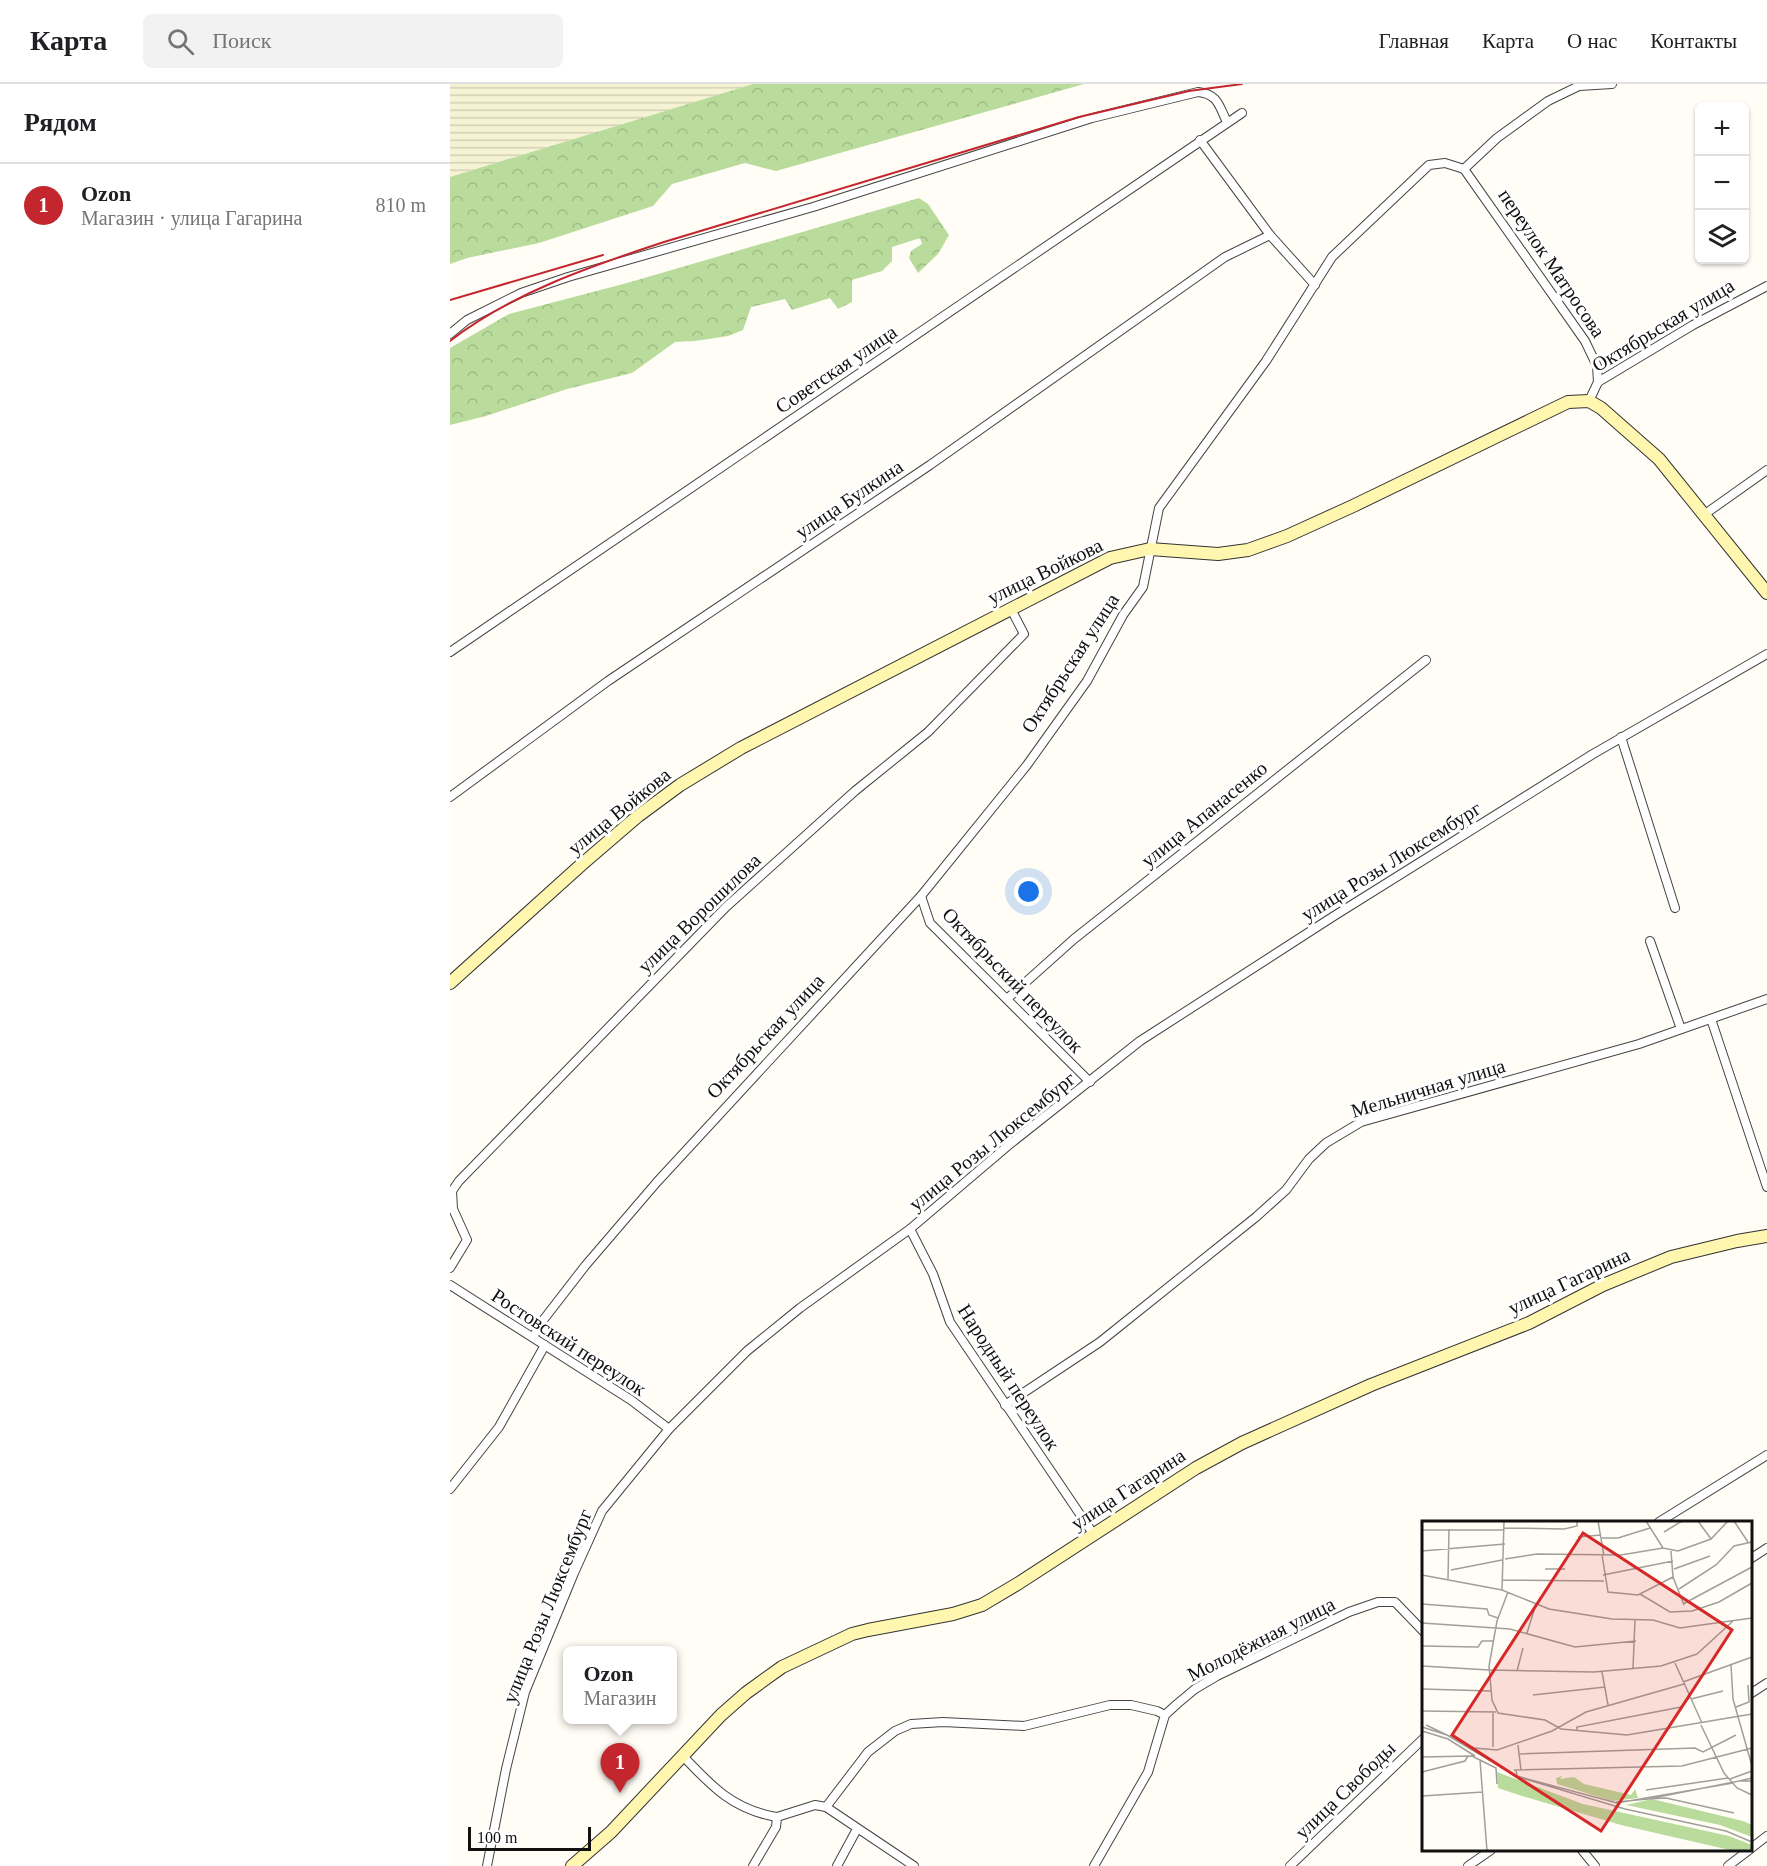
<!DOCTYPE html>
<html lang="ru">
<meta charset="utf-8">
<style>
:root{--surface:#fff;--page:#f2f2f2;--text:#202124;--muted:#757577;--line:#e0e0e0;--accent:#c4262e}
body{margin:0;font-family:Georgia,serif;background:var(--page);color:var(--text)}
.controls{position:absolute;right:18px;top:18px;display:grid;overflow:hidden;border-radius:9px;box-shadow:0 2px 4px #0004}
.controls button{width:54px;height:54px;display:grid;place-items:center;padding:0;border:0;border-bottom:2px solid var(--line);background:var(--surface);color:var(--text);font:30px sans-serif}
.scale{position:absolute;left:18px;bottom:15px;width:123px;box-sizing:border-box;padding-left:6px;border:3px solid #111;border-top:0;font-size:16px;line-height:21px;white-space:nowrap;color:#111;-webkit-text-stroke:4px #fff;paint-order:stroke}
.you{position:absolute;left:579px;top:808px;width:21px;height:21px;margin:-15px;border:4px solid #fff;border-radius:50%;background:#1a73e8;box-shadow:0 0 0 9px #1a73e833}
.badge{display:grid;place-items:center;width:39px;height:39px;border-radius:50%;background:var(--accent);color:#fff;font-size:20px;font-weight:700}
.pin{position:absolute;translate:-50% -50px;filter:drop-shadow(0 2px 3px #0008)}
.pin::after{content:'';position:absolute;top:32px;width:21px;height:18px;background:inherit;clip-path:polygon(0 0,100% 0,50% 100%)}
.popup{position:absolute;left:113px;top:1562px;width:114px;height:78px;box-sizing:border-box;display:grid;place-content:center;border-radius:9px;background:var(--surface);filter:drop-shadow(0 2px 4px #0005);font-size:20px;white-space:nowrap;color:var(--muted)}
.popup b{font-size:22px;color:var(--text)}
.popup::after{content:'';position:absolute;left:50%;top:100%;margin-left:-12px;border:12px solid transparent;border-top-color:var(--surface)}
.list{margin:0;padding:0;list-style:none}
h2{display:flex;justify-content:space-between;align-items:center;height:78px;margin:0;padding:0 24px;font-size:26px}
h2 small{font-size:20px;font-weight:400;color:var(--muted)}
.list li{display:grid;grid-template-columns:39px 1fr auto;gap:18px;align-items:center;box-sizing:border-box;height:84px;padding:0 24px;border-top:2px solid var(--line)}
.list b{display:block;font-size:22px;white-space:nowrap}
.list p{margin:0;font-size:20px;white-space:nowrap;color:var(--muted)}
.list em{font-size:20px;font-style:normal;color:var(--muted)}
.icon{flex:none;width:33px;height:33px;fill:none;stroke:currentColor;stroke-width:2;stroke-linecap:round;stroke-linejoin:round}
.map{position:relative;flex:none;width:1317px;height:1782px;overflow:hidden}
header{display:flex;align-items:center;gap:36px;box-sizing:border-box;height:84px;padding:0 30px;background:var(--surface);border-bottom:2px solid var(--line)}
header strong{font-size:28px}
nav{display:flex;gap:33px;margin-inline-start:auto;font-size:21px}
.search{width:420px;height:54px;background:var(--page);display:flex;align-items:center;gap:15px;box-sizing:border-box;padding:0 21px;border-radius:9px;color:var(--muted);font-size:22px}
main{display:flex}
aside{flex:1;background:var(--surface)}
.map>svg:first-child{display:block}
.farmland{fill:url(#farmland-rules)}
.forest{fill:url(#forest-crowns)}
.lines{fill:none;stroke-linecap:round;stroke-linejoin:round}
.street-casing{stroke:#444;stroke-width:10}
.secondary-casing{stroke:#333;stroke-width:14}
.street{stroke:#fff;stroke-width:8}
.secondary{stroke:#fff6b0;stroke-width:12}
.rail{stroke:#c4262e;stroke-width:2}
.labels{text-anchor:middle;stroke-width:6;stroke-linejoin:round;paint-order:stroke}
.street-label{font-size:20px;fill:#111;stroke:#fff}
.inset-road{fill:none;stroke:#a09f9a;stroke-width:1.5}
.view{fill:#d62828;fill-opacity:0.15;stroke:#d62828;stroke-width:3}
.inset-edge{fill:none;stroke:#111;stroke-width:3}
</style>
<header>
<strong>Карта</strong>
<div class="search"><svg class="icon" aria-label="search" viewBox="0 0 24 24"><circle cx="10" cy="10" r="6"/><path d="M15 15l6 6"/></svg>Поиск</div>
<nav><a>Главная</a><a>Карта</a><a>О нас</a><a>Контакты</a></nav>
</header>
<main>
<aside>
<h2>Рядом<small></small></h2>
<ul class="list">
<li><span class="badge">1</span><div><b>Ozon</b><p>Магазин · улица Гагарина</p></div><em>810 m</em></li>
</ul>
</aside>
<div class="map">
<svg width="1317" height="1782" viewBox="0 0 1317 1782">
<defs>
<pattern id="farmland-rules" width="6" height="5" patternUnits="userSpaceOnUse" patternTransform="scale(1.5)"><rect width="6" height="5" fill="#f6f3d4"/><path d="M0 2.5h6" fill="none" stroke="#d2cfb5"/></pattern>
<pattern id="forest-crowns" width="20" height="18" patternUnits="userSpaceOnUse" patternTransform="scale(1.5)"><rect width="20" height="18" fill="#b9dc9c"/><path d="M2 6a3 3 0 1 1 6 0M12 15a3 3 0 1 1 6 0" fill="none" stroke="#9ebc85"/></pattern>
</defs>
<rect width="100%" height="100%" fill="#fffdf5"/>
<polygon class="farmland" points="0,0 304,0 0,93"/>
<g class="forest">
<polygon points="303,0 634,0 326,87 295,79 222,100 203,122 89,159 17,174 0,180 0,93"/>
<polygon points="469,114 478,120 499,151 488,170 468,189 459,174 461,167 472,160 470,154 442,163 442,177 432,187 402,196 402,218 388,225 380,214 342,226 335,215 301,223 293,246 278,252 245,257 225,258 182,289 117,305 36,332 0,341 0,264 59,230 177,199"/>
</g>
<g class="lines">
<g class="street-casing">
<g id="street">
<polyline points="750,56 820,151 865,201"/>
<polyline points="1014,85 1135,257 1147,282 1148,298"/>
<polyline points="1014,85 1047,54 1098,17 1129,2 1162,0"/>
<path d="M 0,250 L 17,236 L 71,209 L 118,193 L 363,123 L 642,34 L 748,8 C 768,10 769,22 777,38"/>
<polyline points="1139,317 1148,298 1243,241 1317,202"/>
<polyline points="1255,430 1317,386"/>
<polyline points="0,568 792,29"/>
<polyline points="1171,653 1225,824"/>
<polyline points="0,713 158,597 480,381 775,173 820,151"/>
<polyline points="471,812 480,839 640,998"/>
<polyline points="1200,857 1231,945"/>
<polyline points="558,914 624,855 976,576"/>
<polyline points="1261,935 1317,1103"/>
<polyline points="460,1145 483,1190 500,1238 644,1451"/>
<polyline points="0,1184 17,1156 3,1125 2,1107 9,1097 276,823 405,707 478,648 574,550 561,525"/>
<polyline points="0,1201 181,1316 219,1345"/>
<polyline points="83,1253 94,1235 135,1182 207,1098 471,812 577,681 637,597 673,531 693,503 709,424 816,277 882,173 979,81 995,79 1014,85"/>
<polyline points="555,1321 650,1258 806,1133 836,1106 859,1075 876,1059 911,1038 1189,960 1317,915"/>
<polyline points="0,1405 49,1343 95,1261"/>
<polyline points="1209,1438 1317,1371"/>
<polyline points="1300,1475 1317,1464"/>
<polyline points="1300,1610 1317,1599"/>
<path d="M 233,1672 C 262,1703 284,1726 327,1733"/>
<polyline points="376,1723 464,1782"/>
<polyline points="327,1733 365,1721 376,1723 418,1668 445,1647 461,1640 493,1638 574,1642 660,1621 681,1621 707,1627 715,1631"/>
<polyline points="1300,1765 1317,1752"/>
<polyline points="1132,1766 1145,1782"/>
<polyline points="37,1782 56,1685 75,1608 124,1489 152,1427 219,1345 297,1267 350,1224 460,1145 560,1060 690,957 884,832 1143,670 1317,570"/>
<polyline points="303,1782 326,1743 327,1733"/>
<polyline points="387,1782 407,1745"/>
<polyline points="644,1782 698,1688 715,1631 727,1620 745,1605 767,1592 899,1528 928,1518 945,1518 974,1548"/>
<polyline points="840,1782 974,1654"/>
<polyline points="1018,1782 1041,1766"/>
<polyline points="1278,1782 1299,1766"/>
</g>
</g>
<g class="secondary-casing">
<g id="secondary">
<polyline points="0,899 131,781 188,732 230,701 291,664 660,474 700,465 768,470 798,466 837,452 903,422 1118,318 1139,317 1151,324 1209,375 1317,509"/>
<polyline points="122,1782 161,1748 271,1631 296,1609 332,1583 402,1550 418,1546 503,1530 532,1521 569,1499 746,1384 792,1359 921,1301 1079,1239 1153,1201 1221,1173 1287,1157 1317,1152"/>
</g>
</g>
<use href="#street" class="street"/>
<use href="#secondary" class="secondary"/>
<g class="rail">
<polyline points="0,216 153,171"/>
<path d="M 0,257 C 62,209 141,182 214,158 L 629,33 L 739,7 L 792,0"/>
</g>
</g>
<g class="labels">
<g class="street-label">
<text transform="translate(1102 179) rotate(56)" y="7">переулок Матросова</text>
<text transform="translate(1213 241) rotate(-31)" y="7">Октябрьская улица</text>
<text transform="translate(386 285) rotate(-34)" y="7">Советская улица</text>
<text transform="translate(399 415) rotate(-34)" y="7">улица Булкина</text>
<text transform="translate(595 487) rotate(-26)" y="7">улица Войкова</text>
<text transform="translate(620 579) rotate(-57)" y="7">Октябрьская улица</text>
<text transform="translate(169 727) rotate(-39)" y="7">улица Войкова</text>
<text transform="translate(754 730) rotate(-39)" y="7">улица Апанасенко</text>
<text transform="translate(941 777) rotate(-32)" y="7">улица Розы Люксембург</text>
<text transform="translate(249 829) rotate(-44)" y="7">улица Ворошилова</text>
<text transform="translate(563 896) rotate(46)" y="7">Октябрьский переулок</text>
<text transform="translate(315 952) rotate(-47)" y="7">Октябрьская улица</text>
<text transform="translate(978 1004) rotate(-17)" y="7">Мельничная улица</text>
<text transform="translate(542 1057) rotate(-39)" y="7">улица Розы Люксембург</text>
<text transform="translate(1119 1197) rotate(-25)" y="7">улица Гагарина</text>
<text transform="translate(119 1258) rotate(33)" y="7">Ростовский переулок</text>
<text transform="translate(559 1293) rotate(57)" y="7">Народный переулок</text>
<text transform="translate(678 1405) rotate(-33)" y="7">улица Гагарина</text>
<text transform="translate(97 1522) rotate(-68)" y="7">улица Розы Люксембург</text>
<text transform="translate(811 1555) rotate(-27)" y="7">Молодёжная улица</text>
<text transform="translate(895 1706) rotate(-44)" y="7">улица Свободы</text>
</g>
</g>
<g transform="translate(972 1437)">
<rect width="330" height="330" fill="#fffdf5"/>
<path d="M 75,251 L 161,283 L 307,315 L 330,324 L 330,330 L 312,330 L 199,304 L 100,275 L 76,267 ZM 140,255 L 138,258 L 152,256 L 162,263 L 209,274 L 213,268 L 216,277 L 190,280 L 135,263 L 134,257 ZM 230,278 L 321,300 L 330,304 L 330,316 L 298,304 L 204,284 Z" fill="#b9dc9c"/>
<path class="inset-road" d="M 176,0 L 182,35M 224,0 L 241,27M 276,0 L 289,18M 312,0 L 326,21M 82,7 L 142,8 L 155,5 L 155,0M 0,9 L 82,9M 242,11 L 260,0M 156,16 L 179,14M 180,17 L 196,17 L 228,7M 0,30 L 83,23M 249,30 L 251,56 L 262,84M 180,34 L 186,71 L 216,74 L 251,56M 83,38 L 115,33 L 199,34 L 241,27 L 256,30 L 289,18 L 306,0M 123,48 L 143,48M 252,48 L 288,35M 29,49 L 80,39M 0,54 L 80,69 L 127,88 L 190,98 L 231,99 L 258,107 L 330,97M 181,54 L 251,40M 26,58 L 27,8M 80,59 L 182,60M 257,68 L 294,44 L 312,25 L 330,21M 80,69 L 82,0M 86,71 L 75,100 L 67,145 L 70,179 L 76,192 L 123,199 L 139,208 L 205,214 L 330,193M 218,73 L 248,91 L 270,90 L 297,81 L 330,62M 0,83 L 65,88 L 67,94 L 76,97M 261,83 L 330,46M 0,102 L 88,108 L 153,126 L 214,120M 105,112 L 114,83M 0,125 L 56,126 L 60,120 L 71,120M 253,142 L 280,202M 309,144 L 311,178 L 330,245M 0,145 L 67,149M 211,147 L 213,99M 67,149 L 172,151 L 239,145 L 275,133 L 311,100M 95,150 L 101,127M 180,151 L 186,184M 261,161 L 330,136M 0,168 L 69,170M 111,174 L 183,166M 269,178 L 301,170M 314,186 L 327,181 L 326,164M 0,190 L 74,191M 4,204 L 52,227 L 75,229 L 130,210 L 164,191 L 262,163M 279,204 L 302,252 L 315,267 L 330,274M 0,206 L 25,214 L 96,256 L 203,288 L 304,310 L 330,321M 0,210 L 26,218 L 53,235M 155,210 L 155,206 L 259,186 L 268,176M 96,224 L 99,249M 71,226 L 71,192M 98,233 L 273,227 L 281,231 L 314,214M 0,236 L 50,235 L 58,239 L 65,330M 58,239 L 74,247 L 75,263M 92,249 L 260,245 L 330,227M 94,249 L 95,255 L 109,259 L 195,282 L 311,262M 0,251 L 43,240 L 46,235M 330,257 L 317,260 L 330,260M 308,258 L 330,250M 224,269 L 306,257M 0,275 L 61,271M 194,281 L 226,278M 312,292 L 244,277 L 226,278 L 317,260"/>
<path class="view" d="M 161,12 L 310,109 L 179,310 L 30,214 Z"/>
<rect width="330" height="330" class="inset-edge"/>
</g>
</svg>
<div class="controls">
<button>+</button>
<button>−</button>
<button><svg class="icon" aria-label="layers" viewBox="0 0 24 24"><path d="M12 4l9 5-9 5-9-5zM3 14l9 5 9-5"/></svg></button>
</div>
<div class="scale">100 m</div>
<div class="you"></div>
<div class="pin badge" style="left:170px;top:1709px">1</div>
<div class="popup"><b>Ozon</b>Магазин</div>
</div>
</main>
